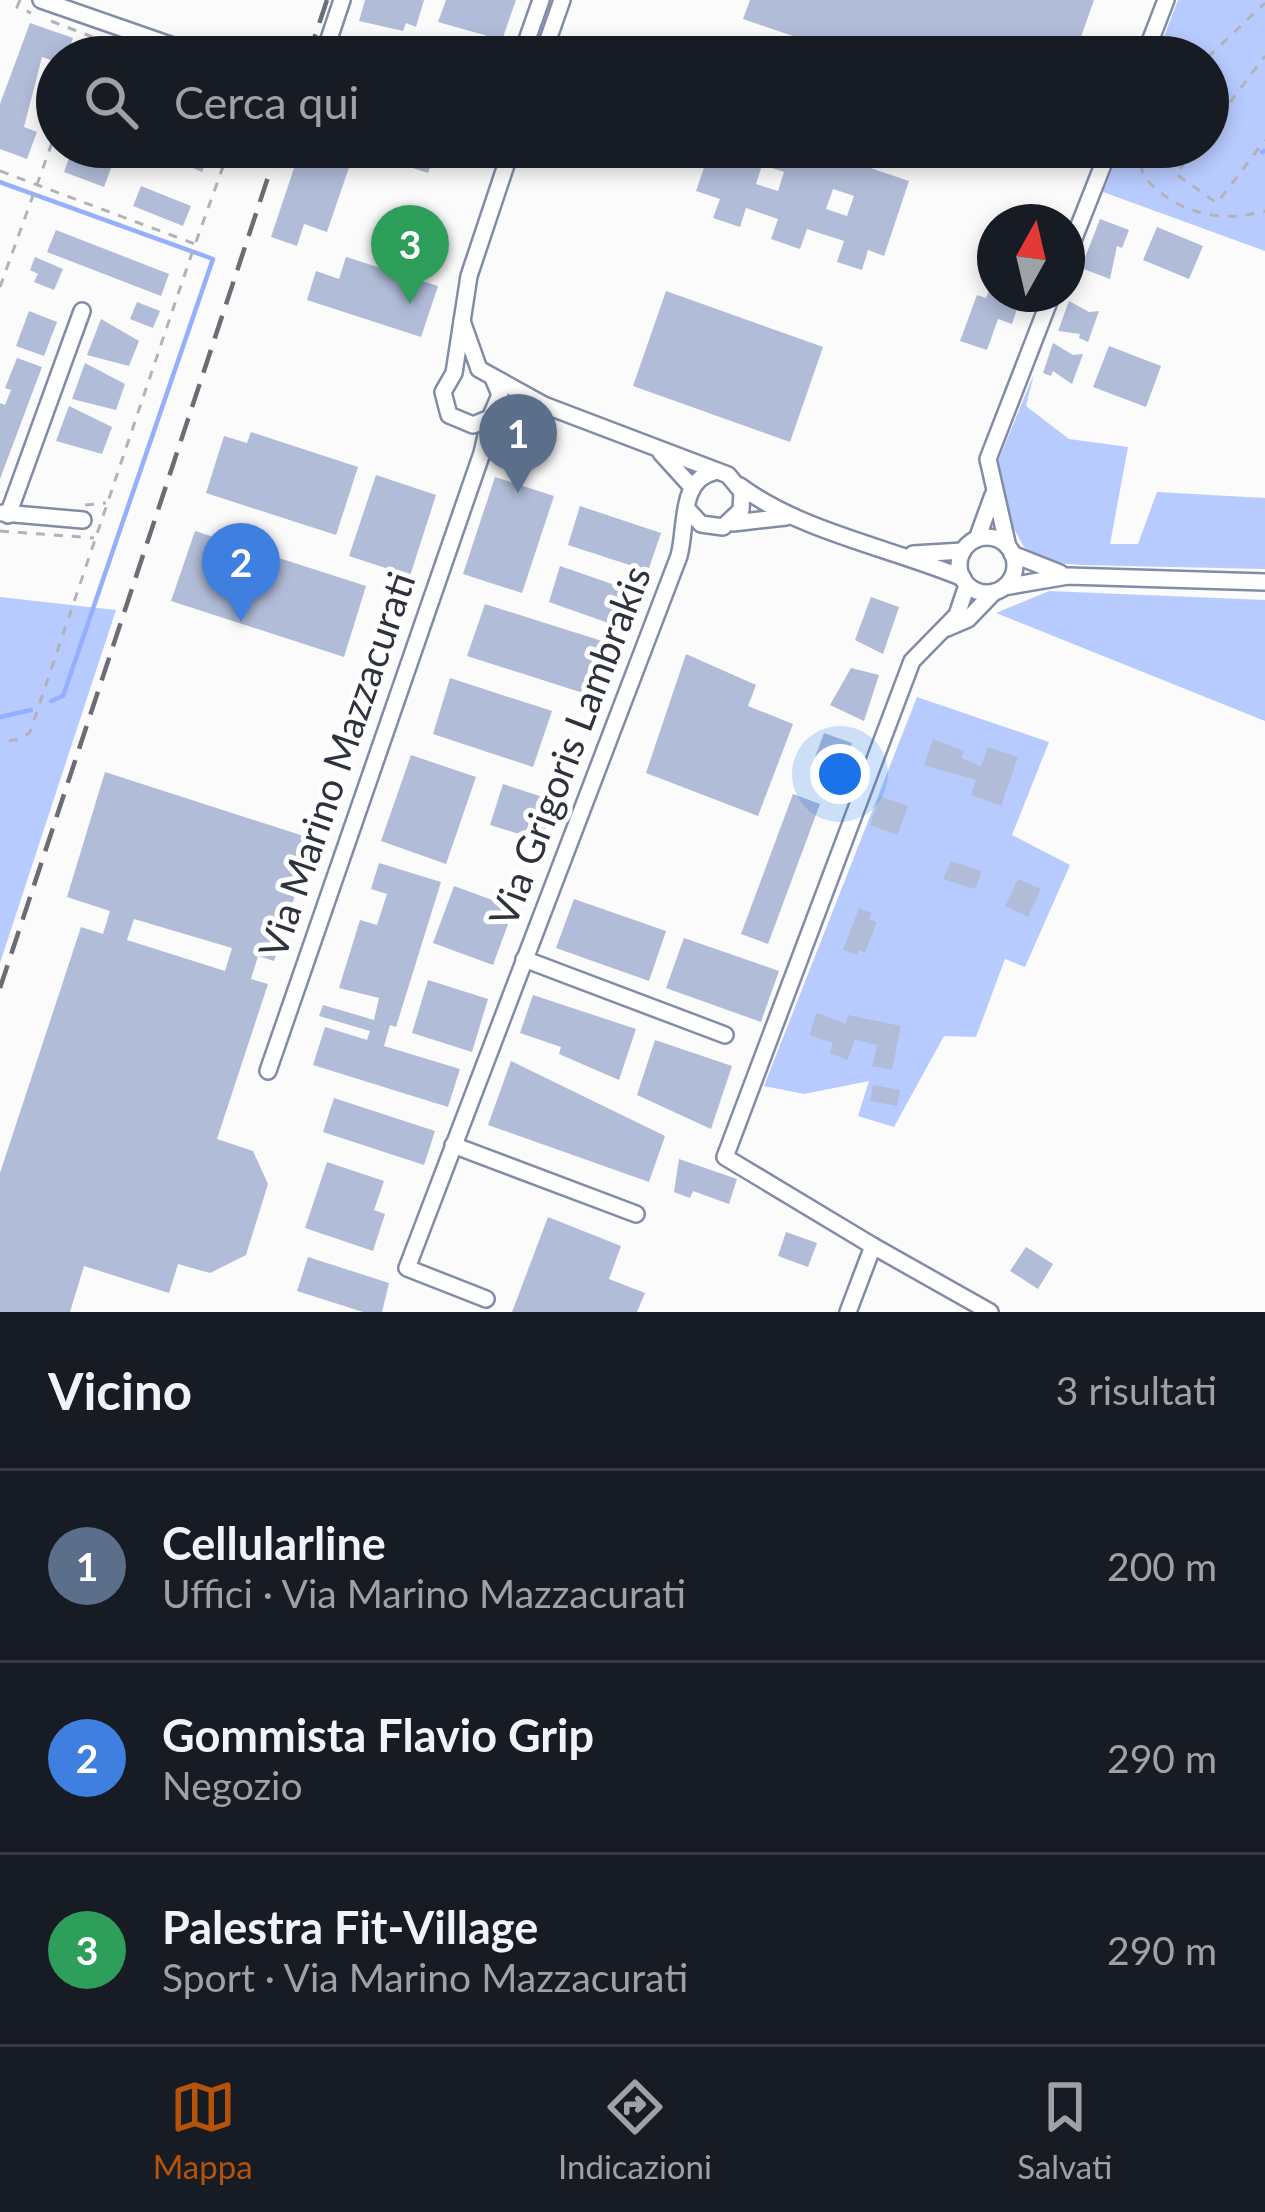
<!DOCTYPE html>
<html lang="it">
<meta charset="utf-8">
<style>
:root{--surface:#171b24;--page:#20242c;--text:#f1f3f6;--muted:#9ea1a6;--line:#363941;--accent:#b45309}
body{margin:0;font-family:Lato,sans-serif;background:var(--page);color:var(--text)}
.compass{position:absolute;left:977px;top:204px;width:108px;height:108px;border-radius:50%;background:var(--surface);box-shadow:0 6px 18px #0003;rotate:8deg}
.you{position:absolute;left:840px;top:774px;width:42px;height:42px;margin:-30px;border:9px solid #fff;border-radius:50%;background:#1a73e8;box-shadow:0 0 0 18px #1a73e833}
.badge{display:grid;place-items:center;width:78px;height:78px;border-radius:50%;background:var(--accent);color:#fff;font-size:39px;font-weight:700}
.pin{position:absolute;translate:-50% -99px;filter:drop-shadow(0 3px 6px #0008)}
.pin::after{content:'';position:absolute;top:63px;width:42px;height:36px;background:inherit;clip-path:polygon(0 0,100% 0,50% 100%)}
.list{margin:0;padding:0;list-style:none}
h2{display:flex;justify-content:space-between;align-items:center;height:156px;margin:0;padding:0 48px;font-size:51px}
h2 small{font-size:39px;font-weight:400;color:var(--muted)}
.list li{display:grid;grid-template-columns:78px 1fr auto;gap:36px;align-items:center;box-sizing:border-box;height:192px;padding:0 48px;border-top:3px solid var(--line)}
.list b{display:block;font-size:45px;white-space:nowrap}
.list p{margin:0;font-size:39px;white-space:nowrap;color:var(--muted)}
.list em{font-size:39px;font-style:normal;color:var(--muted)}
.icon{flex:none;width:66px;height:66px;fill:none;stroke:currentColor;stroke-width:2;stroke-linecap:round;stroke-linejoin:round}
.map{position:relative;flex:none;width:1265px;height:1312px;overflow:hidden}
.search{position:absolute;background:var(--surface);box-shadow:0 6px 18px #0003;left:36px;right:36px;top:36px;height:132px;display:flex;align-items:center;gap:30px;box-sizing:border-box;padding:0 42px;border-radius:66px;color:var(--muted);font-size:45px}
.sheet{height:732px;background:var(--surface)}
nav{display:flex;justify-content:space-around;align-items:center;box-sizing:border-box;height:168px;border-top:3px solid var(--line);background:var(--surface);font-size:33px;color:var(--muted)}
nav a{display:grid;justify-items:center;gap:6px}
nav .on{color:var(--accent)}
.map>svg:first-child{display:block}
.green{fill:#b8cbfe}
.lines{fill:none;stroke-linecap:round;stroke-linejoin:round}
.stream{stroke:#95affd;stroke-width:4.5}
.building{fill:#b1bcd8;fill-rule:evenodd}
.minor-casing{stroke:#828ca7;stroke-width:20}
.path{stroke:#b2b3b7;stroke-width:3;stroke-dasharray:9 9;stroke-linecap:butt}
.minor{stroke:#fff;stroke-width:15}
.rail{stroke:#6b6d75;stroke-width:4.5;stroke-dasharray:24 12;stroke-linecap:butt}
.labels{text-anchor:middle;stroke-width:10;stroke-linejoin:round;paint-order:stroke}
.street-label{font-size:39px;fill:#2e323d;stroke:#fff}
</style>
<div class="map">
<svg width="1265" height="1312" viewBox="0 0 1265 1312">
<rect width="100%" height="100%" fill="#fbfbfb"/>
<g class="green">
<polygon points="1178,0 1265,0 1265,251 1103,192 1121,147 1208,147 1208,57 1156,57"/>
<polygon points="1034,374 1026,406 1069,439 1128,447 1110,544 1138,544 1157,492 1265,498 1265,569 1080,565 1047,562 1024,547 1009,520 998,461"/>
<polygon points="1049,591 1265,600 1265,721 996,613"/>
<polygon points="0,597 116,610 0,963"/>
<polygon points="917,697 1049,742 1012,835 1070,865 1025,967 1005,959 976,1037 944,1036 894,1127 858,1116 869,1081 804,1094 764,1086"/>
</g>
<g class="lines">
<g class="stream">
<polyline points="1262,152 1265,151"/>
<polyline points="0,182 213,259 63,696 51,701"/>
<polyline points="0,717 31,710"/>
</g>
</g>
<g class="building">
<polygon points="365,0 424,0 416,27 406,23 403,31 359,21"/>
<polygon points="446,0 516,0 502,40 438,22"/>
<polygon points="750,0 1094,0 1074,57 855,57 743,19"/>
<polygon points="30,23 73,38 66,57 57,57 57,62 42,57 24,127 37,132 27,159 0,149 0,104"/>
<polygon points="94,147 119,147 104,187 64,172 72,150 91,157"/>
<polygon points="155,147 204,147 211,150 202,172 153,151"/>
<polygon points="301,147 356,147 327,232 304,224 297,246 271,237"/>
<polygon points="386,147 437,147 428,173 382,158"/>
<path d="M 711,147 L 808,147 L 909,181 L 884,256 L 868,250 L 862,270 L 837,262 L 844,241 L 807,229 L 800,249 L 771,239 L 778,219 L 746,208 L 740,227 L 713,218 L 720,199 L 696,191 ZM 762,165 L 784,172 L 778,191 L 756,184 ZM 833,189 L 854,196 L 847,216 L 826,209 Z"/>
<polygon points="141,186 191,206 183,226 133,206"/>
<polygon points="1100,219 1129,230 1122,248 1117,246 1110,279 1081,268"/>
<polygon points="1157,227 1203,246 1189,279 1143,260"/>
<polygon points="56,230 169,274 161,296 47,252"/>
<polygon points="35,257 63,269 54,290 34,282 38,274 30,270"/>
<polygon points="346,257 438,286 421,337 307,300 316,271 339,279"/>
<polygon points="990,288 1007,294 1003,304 1017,309 1012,324 998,319 987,350 960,341 977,295 986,298"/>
<polygon points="666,291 823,347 790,442 633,386"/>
<polygon points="1069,301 1089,312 1099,311 1088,342 1079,338 1080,334 1058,331"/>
<polygon points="137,302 160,311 153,328 130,319"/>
<polygon points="29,311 57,322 44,356 16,346"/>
<polygon points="101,319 139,341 129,366 87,355"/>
<polygon points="1053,343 1073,355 1083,354 1072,384 1053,371 1051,376 1043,373"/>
<polygon points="1109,346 1161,366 1146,407 1093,387"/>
<polygon points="17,358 42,367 0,479 0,403 5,405 11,390 5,388"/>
<polygon points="85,363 125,384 116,410 72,399"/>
<polygon points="69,406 112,427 102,454 56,441"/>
<polygon points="251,432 358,467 336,535 206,493 224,436 247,443"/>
<polygon points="376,475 436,495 410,576 349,556"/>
<polygon points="495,477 554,496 522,593 463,574"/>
<polygon points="580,506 661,533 648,571 568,545"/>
<polygon points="195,531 366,586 344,657 171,601"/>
<polygon points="560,566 644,595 631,631 549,602"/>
<polygon points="871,597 899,607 883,654 855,640"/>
<polygon points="485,604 621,647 605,700 467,656"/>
<polygon points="686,654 756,685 748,706 793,724 758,816 646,773"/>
<polygon points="851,668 879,675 864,721 830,705"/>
<polygon points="450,678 552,711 533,767 433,734"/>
<polygon points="824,733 852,743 840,775 812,765"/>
<polygon points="933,739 964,751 961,758 981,766 988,747 1018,757 1001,806 971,795 976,780 924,765"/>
<polygon points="411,755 476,777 446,864 381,841"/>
<path d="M 105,772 L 313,839 L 274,961 L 258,956 L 251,979 L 268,984 L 217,1139 L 253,1151 L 268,1184 L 246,1255 L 210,1273 L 178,1264 L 169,1293 L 84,1266 L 70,1312 L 0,1312 L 0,1173 L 81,927 L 103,934 L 110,911 L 67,897 ZM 134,919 L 232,948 L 225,971 L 127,940 Z"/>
<polygon points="503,784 555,801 542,841 490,825"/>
<polygon points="793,794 820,804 768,944 741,934"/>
<polygon points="880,796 908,806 897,835 870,825"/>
<polygon points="951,861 982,871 975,889 943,879"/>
<polygon points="379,863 441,882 396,1027 390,1025 384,1046 460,1069 448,1107 313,1065 325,1027 367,1040 370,1031 319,1016 323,1005 374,1020 379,998 339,988 360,920 377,925 387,894 371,889"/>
<polygon points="1018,879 1041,889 1028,917 1005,906"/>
<polygon points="454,886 514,908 493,965 433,943"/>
<polygon points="574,899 666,931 649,981 556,948"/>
<polygon points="859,908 872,913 869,919 877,922 865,952 859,950 857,955 843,950"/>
<polygon points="684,938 779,971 761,1022 666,988"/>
<polygon points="428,980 488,999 472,1052 412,1033"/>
<polygon points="533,995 636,1029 619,1080 559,1054 561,1047 520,1033"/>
<polygon points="817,1013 846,1024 848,1015 901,1026 892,1070 872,1066 877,1045 855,1040 847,1060 830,1053 833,1043 809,1035"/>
<polygon points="655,1040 732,1066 711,1129 637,1095"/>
<polygon points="511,1061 665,1136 649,1182 488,1125"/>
<polygon points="873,1085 900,1090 897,1106 870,1101"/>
<polygon points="334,1098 435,1131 424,1165 323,1132"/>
<polygon points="679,1159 737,1179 729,1204 693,1191 690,1198 674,1192"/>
<polygon points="327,1162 384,1181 374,1210 385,1214 373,1251 305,1228"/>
<polygon points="548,1217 621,1246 609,1279 645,1293 637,1312 512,1312"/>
<polygon points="786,1232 817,1243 808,1267 778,1256"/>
<polygon points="1026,1247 1053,1264 1038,1289 1010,1271"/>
<polygon points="308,1257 389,1283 382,1312 363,1312 297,1291"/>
</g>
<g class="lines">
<g class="minor-casing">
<g id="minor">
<polyline points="41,0 176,47 173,57"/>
<polyline points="342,0 327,45 438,57"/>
<polyline points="521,57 541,0"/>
<polyline points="542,57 562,0"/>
<polyline points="1144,57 1166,0"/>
<polyline points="1067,256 1110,147"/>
<polyline points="462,321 479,369"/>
<polyline points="479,369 544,405 728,475 742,492 741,510 723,527 701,524 689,511"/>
<polyline points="493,378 500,395 490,418 473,425 449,415 443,392 454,373 469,276 512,147"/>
<polyline points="661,453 691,486"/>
<path d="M 740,486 C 802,532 891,548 963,578"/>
<polyline points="3,513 83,520"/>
<polyline points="8,515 82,311"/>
<polyline points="733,523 786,517"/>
<circle cx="987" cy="565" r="28"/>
<polyline points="977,539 993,495"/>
<polyline points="1008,547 988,459 1052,294"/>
<polyline points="913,554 963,551"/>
<polyline points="1012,554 1060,573"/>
<polyline points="1004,587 1068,576 1265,582"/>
<polyline points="947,628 968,619 994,592"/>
<polyline points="524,959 725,1035"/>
<polyline points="268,1071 482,453 490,418"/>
<polyline points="453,1145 636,1214"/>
<polyline points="873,1246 990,1312"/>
<path d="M 486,1299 L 407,1268 L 679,556 C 687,526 679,480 714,472"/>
<polyline points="848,1312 873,1246 725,1157 912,661 957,615 967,585"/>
</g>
</g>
<g class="path">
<polyline points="20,0 17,7 31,13"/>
<polyline points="51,21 144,57"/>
<polyline points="83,57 91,36"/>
<polyline points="1208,57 1265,3"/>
<polyline points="1208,131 1265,56"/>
<path d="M 1137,147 L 1143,175 C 1174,213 1220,224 1265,211"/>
<polyline points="1196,147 1176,174 1217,203 1265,140"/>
<polyline points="0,171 195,244 30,732 21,739 0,742"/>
<polyline points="196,242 230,147"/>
<polyline points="0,287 57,129"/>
<polyline points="85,505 106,503"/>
<polyline points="0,531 94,538"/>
</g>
<use href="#minor" class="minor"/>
<g class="rail">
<polyline points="308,57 327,0"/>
<polyline points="0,988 278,147"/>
</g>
</g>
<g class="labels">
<g class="street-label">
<text transform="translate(570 746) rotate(-69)" y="14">Via Grigoris Lambrakis</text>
<text transform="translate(337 765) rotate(-71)" y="14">Via Marino Mazzacurati</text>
</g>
</g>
</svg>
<svg class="compass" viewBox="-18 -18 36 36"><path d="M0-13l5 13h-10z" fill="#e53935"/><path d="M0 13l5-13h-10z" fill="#9ea1a6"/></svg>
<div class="you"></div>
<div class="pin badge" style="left:518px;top:493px;background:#5c6f8a">1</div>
<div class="pin badge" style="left:241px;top:622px;background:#3f7fe0">2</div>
<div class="pin badge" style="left:410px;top:304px;background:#2e9e5b">3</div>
<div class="search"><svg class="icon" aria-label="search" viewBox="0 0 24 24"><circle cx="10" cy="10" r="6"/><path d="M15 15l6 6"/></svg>Cerca qui</div>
</div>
<section class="sheet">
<h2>Vicino<small>3 risultati</small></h2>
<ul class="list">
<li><span class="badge" style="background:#5c6f8a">1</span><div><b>Cellularline</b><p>Uffici · Via Marino Mazzacurati</p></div><em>200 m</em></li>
<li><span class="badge" style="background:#3f7fe0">2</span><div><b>Gommista Flavio Grip</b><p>Negozio</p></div><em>290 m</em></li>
<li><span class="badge" style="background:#2e9e5b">3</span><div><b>Palestra Fit-Village</b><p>Sport · Via Marino Mazzacurati</p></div><em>290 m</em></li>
</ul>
</section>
<nav>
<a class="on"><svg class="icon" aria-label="map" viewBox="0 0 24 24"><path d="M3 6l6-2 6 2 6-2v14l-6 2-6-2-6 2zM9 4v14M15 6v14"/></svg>Mappa</a>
<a><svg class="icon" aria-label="directions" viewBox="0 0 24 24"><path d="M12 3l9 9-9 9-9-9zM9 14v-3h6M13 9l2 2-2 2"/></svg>Indicazioni</a>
<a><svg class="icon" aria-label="saved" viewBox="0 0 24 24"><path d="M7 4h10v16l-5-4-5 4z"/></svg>Salvati</a>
</nav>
